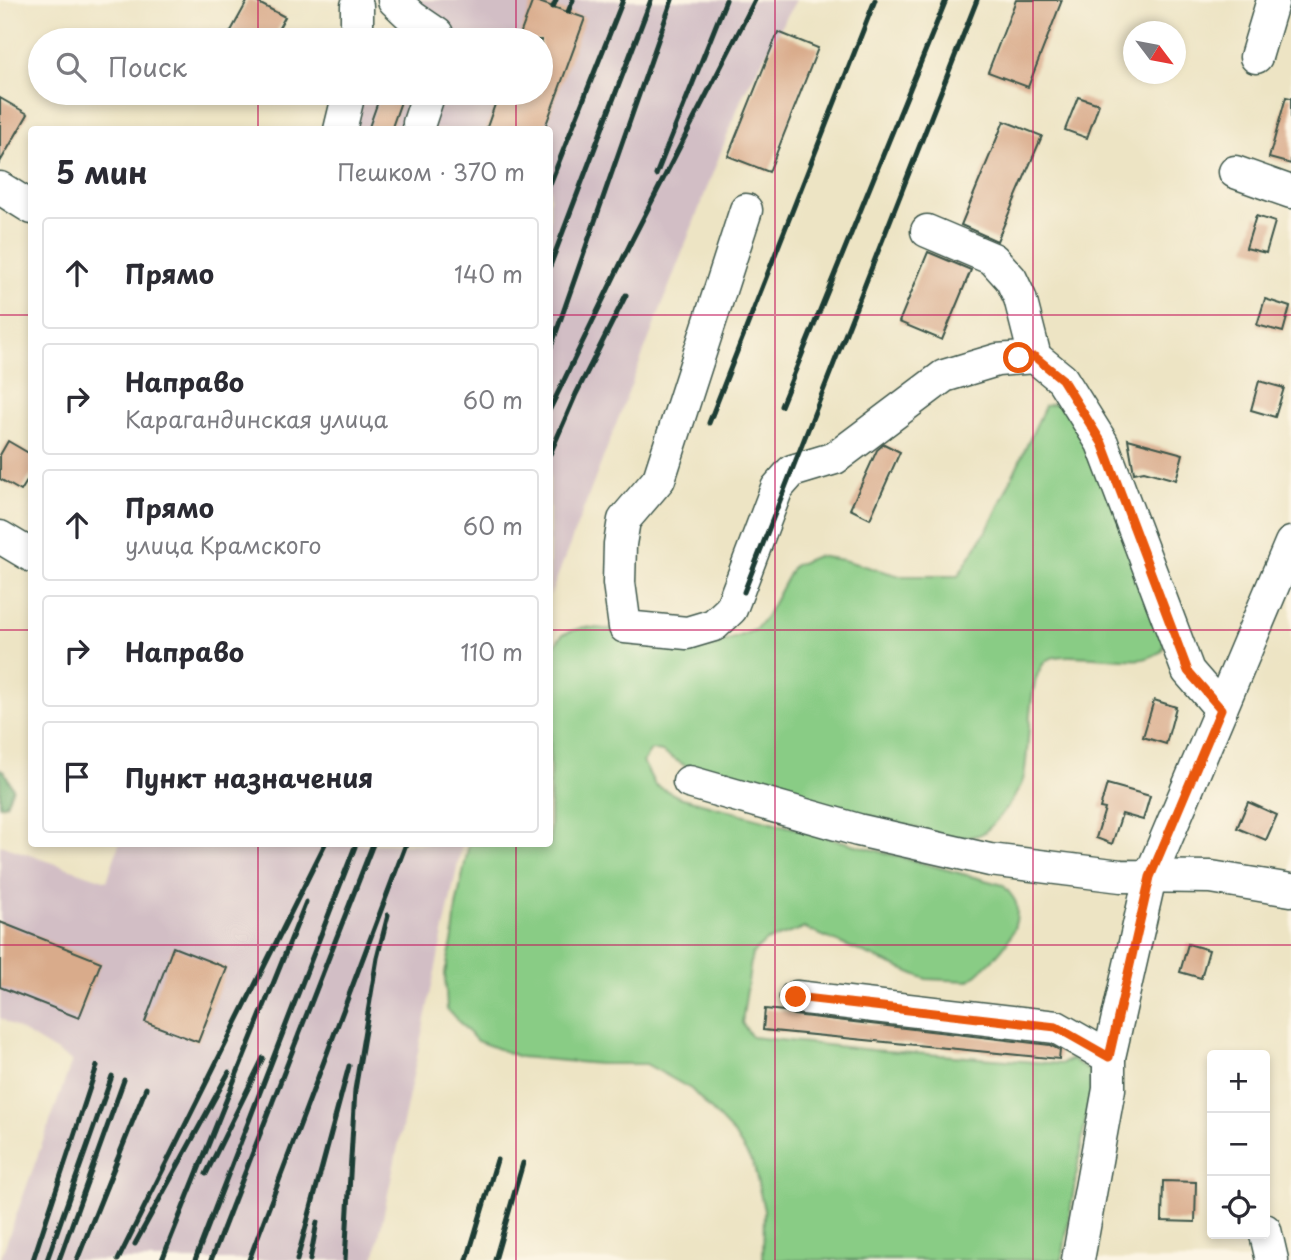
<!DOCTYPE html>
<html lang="ru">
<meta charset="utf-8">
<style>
:root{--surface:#fff;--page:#f2f2f3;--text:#2b2b33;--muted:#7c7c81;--line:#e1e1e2}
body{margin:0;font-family:"Playpen Sans",sans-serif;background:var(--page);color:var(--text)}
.controls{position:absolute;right:21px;bottom:21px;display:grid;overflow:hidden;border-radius:7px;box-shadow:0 4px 10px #0003}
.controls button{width:63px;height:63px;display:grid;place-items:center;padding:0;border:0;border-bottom:2px solid var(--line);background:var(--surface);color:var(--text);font:35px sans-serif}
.compass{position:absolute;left:1123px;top:21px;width:63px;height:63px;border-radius:50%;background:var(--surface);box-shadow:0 4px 10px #0003;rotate:122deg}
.stop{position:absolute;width:21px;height:21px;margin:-16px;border:5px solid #ea580c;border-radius:50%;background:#fff}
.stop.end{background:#ea580c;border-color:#fff;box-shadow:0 2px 7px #0008}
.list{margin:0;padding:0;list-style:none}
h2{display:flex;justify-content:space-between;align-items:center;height:91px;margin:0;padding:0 28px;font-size:30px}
h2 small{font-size:23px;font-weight:400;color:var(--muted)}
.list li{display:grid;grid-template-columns:46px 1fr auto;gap:21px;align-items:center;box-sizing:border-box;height:112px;margin:0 14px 14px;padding:0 14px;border:2px solid var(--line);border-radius:7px}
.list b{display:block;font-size:26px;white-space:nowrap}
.list p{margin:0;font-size:23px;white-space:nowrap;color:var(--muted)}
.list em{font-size:23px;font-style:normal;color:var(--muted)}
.icon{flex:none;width:38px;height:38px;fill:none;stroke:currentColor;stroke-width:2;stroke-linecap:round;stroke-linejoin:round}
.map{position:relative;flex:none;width:1291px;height:1260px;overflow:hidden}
.search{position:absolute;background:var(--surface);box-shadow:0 4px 10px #0003;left:28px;top:28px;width:525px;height:77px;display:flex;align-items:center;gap:18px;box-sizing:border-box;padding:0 24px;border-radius:38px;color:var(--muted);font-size:26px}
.panel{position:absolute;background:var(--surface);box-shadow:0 4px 10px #0003;left:28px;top:126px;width:525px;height:721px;border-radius:7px}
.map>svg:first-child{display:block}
.industrial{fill:#d2bec5}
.green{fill:#89cc85;stroke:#54845c;stroke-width:2}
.forest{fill:#6eb072;stroke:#467653;stroke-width:2}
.building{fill:#d9ab8b}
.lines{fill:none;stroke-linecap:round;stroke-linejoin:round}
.minor-casing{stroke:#3e564a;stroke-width:35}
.minor{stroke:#fff;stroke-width:32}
.rail{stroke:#1f3d34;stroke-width:5}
.route{stroke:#ea580c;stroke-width:9}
.grid{fill:none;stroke:#c2185b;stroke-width:2;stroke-opacity:0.55}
</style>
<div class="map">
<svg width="1291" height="1260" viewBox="0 0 1291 1260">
<rect width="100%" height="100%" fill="#fcf5e5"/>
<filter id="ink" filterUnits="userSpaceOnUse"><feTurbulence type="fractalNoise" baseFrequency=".0143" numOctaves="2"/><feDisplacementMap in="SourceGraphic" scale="14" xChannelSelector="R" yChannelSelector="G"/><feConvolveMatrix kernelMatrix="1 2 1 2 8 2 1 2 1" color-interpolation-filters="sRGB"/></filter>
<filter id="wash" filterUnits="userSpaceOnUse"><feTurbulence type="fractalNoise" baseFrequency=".00686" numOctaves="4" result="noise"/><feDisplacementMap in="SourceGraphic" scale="28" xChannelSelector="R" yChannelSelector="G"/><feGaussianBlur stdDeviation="1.57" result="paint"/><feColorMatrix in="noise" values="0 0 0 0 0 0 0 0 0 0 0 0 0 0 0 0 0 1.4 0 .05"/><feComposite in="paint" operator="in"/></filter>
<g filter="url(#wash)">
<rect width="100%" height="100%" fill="#ede4c4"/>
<g class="industrial">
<polygon points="415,0 796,0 742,97 550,596 550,130 350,130 362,93 541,93 541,40 385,40"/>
<polygon points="119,844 462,844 374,1260 0,1260 72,1061 0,1018 0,845 107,881"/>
</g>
<path class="green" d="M 1056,403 L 1066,408 L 1096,460 L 1165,640 L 1162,651 C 1156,654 1149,658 1143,659 C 1122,662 1059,650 1047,660 C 1025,678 1031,752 1023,780 C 1019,792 1008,806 1000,816 C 983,836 981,837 954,838 L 691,769 L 662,752 L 651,750 L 643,762 L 655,785 L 679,797 L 1003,885 C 1007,890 1014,897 1016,903 C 1023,936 991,962 969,981 L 926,979 L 804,928 L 766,941 L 752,954 L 742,1023 L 752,1037 L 872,1050 L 1061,1064 L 1072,1059 L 1090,1072 L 1091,1087 L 1062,1260 L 763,1260 L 764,1210 L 754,1166 L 734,1134 L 691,1089 L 646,1064 L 599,1064 L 520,1057 L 477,1041 L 447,1009 L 445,973 L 453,938 L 456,907 L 469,844 L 550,844 L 550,650 L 563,634 L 583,627 L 616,630 L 645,640 L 708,648 L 755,630 L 767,615 L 793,566 L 817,556 L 843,560 L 900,576 L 958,576 L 991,523 L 1045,406 Z"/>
<polygon class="forest" points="0,769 4,771 13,788 6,804 0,806"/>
<g id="blocks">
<g class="building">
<polygon points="248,0 253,0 285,17 272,40 226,40"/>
<polygon points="533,0 585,18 544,130 486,130 499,93 541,93 541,40 518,40"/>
<polygon points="1016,0 1062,0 1028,87 988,72"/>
<polygon points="778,32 818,48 769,172 728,156"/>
<polygon points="381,93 404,93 391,130 368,130"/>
<polygon points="1078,97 1099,104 1087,138 1065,130"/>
<polygon points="1286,97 1291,98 1291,164 1269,158"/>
<polygon points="0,98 28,114 0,162"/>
<polygon points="1004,121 1042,136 997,241 961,225"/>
<polygon points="1256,216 1275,222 1266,253 1246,248"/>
<polygon points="928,252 971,270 942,340 899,322"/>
<polygon points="1265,299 1290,307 1283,332 1257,325"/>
<polygon points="1259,381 1284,388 1275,417 1251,410"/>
<polygon points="1128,439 1183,454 1176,480 1144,471 1134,473"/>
<polygon points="8,441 32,455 32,473 21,491 0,479 0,455"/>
<polygon points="884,444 900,452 870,519 850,509 877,450"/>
<polygon points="1154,700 1176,707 1166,744 1143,737"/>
<polygon points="1107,784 1150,796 1143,820 1122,814 1112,844 1096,838 1105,809 1100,808"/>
<polygon points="1248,802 1277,815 1266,840 1237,828"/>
<polygon points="0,922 101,962 79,1018 0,987"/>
<polygon points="1188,944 1209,950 1201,978 1180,972"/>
<polygon points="173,947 227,968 198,1042 145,1022"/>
<polygon points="765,1009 784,1011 794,1015 1050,1045 1060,1050 1059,1059 763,1030"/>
<polygon points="1163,1181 1196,1182 1195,1222 1162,1221"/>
</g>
</g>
</g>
<g filter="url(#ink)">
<use href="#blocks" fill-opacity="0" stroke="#3e564a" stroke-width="2"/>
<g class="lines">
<g class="minor-casing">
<g id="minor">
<polyline points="394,0 412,17 437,34 439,40"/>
<polyline points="357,6 357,40"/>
<polyline points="1256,57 1273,0"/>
<polyline points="419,123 429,93"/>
<polyline points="340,130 349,93"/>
<polyline points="1235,172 1291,192"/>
<polyline points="0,188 32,208"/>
<polyline points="746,210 659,479 624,520 620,544 619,583 625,627 687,633 714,625 731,609 777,488 792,471 835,458 944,376 997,360 1035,357"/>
<polyline points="927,231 993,259 1011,279 1020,298 1035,357 1062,379 1102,443 1188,671 1221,709"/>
<polyline points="0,537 32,556"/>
<polyline points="689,782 858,830 990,860 1121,876 1211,877 1291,890"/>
<polyline points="796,997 1056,1027 1109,1057"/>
<polyline points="1265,1230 1272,1260"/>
<polyline points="1078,1260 1109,1089 1109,1057 1150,877 1291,543"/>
</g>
</g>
<use href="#minor" class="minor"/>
<g class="rail">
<polyline points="553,7 556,0"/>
<polyline points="568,12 573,0"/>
<polyline points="656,175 726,0"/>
<polyline points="550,184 623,0"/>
<polyline points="550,266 651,0"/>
<polyline points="550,350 672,0"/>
<polyline points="781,406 946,0"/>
<polyline points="550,409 631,242 755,0"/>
<polyline points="709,423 875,0"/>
<polyline points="550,454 576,394 626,295"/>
<polyline points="744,592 977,0"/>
<polyline points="206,1174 263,1058"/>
<polyline points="135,1244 229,1072"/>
<polyline points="33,1260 97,1066"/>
<polyline points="47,1260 112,1076"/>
<polyline points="59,1260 124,1080"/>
<polyline points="77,1260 146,1088"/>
<polyline points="118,1260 325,844"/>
<polyline points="162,1260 306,902"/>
<polyline points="195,1260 356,844"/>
<polyline points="211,1260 373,844"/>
<polyline points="249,1260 406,844"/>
<polyline points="297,1260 349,1066"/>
<polyline points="310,1260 317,1222"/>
<polyline points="345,1260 355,1090 377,958 388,915"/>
<polyline points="467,1260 497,1160"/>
<polyline points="495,1260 523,1163"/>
</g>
</g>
</g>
<g class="lines" filter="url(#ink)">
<polyline class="route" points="796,997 1056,1027 1109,1057 1150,877 1221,709 1188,671 1102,443 1062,379 1035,357 1019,358"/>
</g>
<path class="grid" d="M 258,0 L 258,40M 516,0 L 516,40M 775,0 L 775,1260M 1033,0 L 1033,1260M 258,93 L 258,130M 516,93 L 516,130M 0,315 L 32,315M 550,315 L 1291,315M 0,630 L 32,630M 550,630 L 1291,630M 258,844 L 258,1260M 516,844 L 516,1260M 0,945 L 1291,945"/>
</svg>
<div class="controls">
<button>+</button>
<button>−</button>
<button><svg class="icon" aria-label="locate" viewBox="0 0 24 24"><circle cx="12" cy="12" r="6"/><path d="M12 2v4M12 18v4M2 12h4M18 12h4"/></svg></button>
</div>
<svg class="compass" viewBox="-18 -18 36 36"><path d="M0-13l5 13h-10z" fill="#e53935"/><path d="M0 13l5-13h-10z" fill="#7c7c81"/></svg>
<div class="stop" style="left:1019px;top:358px"></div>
<div class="stop end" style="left:796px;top:997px"></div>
<div class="search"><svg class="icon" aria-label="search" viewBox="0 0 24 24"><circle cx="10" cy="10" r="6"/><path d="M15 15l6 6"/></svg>Поиск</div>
<section class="panel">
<h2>5 мин<small>Пешком · 370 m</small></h2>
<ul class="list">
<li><svg class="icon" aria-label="ahead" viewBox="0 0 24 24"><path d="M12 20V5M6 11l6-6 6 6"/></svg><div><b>Прямо</b></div><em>140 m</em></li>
<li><svg class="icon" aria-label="right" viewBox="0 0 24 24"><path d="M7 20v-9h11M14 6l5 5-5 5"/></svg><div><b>Направо</b><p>Карагандинская улица</p></div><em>60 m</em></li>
<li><svg class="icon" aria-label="ahead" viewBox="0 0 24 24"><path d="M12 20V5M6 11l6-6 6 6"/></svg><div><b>Прямо</b><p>улица Крамского</p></div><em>60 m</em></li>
<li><svg class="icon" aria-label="right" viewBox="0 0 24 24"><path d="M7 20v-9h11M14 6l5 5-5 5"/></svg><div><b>Направо</b></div><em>110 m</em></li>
<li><svg class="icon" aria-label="arrive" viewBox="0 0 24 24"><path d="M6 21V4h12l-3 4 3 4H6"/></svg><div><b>Пункт назначения</b></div></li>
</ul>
</section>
</div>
